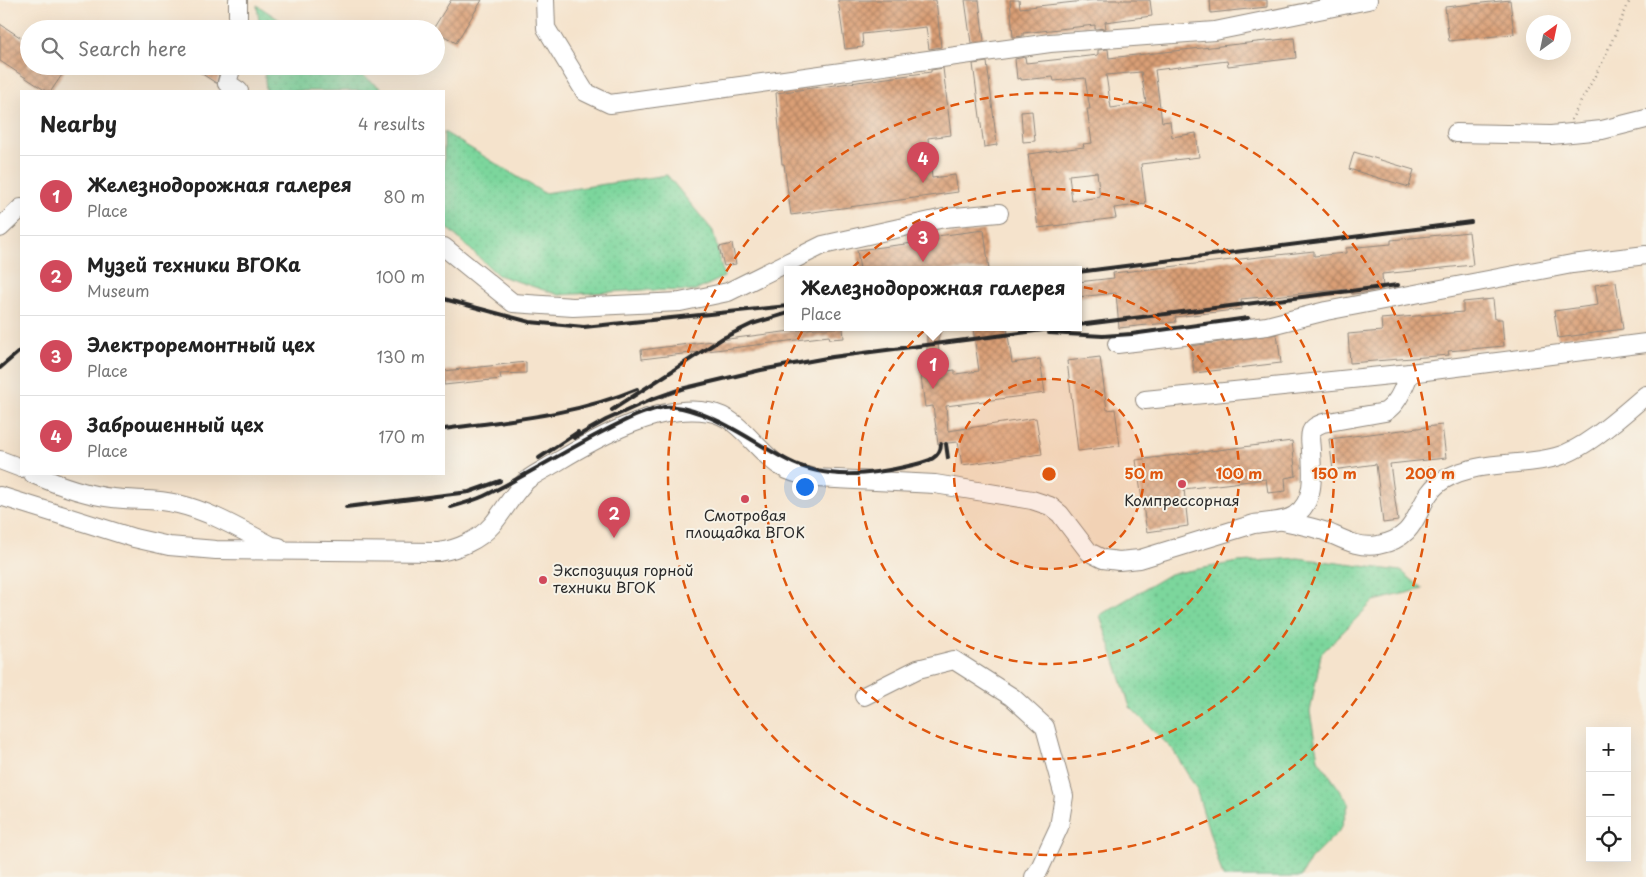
<!DOCTYPE html>
<meta charset="utf-8">
<style>
:root{--surface:#fff;--page:#f2f2f2;--text:#222;--muted:#767676;--line:#e0e0e0;--accent:#d1495b}
body{margin:0;font-family:"Playpen Sans",sans-serif;background:var(--page);color:var(--text)}
.controls{position:absolute;right:15px;bottom:15px;display:grid;overflow:hidden;border-radius:0px;box-shadow:0 5px 20px #0002}
.controls button{width:45px;height:45px;display:grid;place-items:center;padding:0;border:0;border-bottom:1px solid var(--line);background:var(--surface);color:var(--text);font:25px sans-serif}
.compass{position:absolute;left:1526px;top:15px;width:45px;height:45px;border-radius:50%;background:var(--surface);box-shadow:0 5px 20px #0002;rotate:33deg}
.you{position:absolute;left:804px;top:486px;width:18px;height:18px;margin:-12px;border:4px solid #fff;border-radius:50%;background:#1a73e8;box-shadow:0 0 0 8px #1a73e833}
.badge{display:grid;place-items:center;width:32px;height:32px;border-radius:50%;background:var(--accent);color:#fff;font-size:16px;font-weight:700}
.pin{position:absolute;translate:-50% -41px;filter:drop-shadow(0 1px 2px #0008)}
.pin::after{content:'';position:absolute;top:26px;width:18px;height:15px;background:inherit;clip-path:polygon(0 0,100% 0,50% 100%)}
.popup{position:absolute;left:784px;top:266px;width:298px;height:65px;box-sizing:border-box;display:grid;place-content:center;border-radius:0px;background:var(--surface);filter:drop-shadow(0 1px 4px #0005);font-size:16px;white-space:nowrap;color:var(--muted)}
.popup b{font-size:19px;color:var(--text)}
.popup::after{content:'';position:absolute;left:50%;top:100%;margin-left:-10px;border:10px solid transparent;border-top-color:var(--surface)}
.list{margin:0;padding:0;list-style:none}
h2{display:flex;justify-content:space-between;align-items:center;height:65px;margin:0;padding:0 20px;font-size:21px}
h2 small{font-size:16px;font-weight:400;color:var(--muted)}
.list li{display:grid;grid-template-columns:32px 1fr auto;gap:15px;align-items:center;box-sizing:border-box;height:80px;padding:0 20px;border-top:1px solid var(--line)}
.list b{display:block;font-size:19px;white-space:nowrap}
.list p{margin:0;font-size:16px;white-space:nowrap;color:var(--muted)}
.list em{font-size:16px;font-style:normal;color:var(--muted)}
.icon{flex:none;width:28px;height:28px;fill:none;stroke:currentColor;stroke-width:2;stroke-linecap:round;stroke-linejoin:round}
.map{position:relative;flex:none;width:1646px;height:877px;overflow:hidden}
.search{position:absolute;background:var(--surface);box-shadow:0 5px 20px #0002;left:20px;top:20px;width:425px;height:55px;display:flex;align-items:center;gap:12px;box-sizing:border-box;padding:0 18px;border-radius:28px;color:var(--muted);font-size:19px}
.panel{position:absolute;background:var(--surface);box-shadow:0 5px 20px #0002;left:20px;top:90px;width:425px;height:385px;border-radius:0px}
.map>svg:first-child{display:block}
.grass{fill:url(#grass-dots);stroke:#548064}
.building{fill:url(#building-cross-hatch);fill-rule:evenodd}
.lines{fill:none;stroke-linecap:round;stroke-linejoin:round}
.minor-casing{stroke:#90877c;stroke-width:20}
.path{stroke:#90877c;stroke-width:2.5;stroke-dasharray:1 4;stroke-linecap:butt}
.minor{stroke:#fff;stroke-width:18}
.rail{stroke:#2b2b2b;stroke-width:4}
.ring{fill:none;stroke:#df570e;stroke-width:2.5;stroke-dasharray:9 6}
.poi-dot{fill:#d1495b;stroke:#f7f3e8;stroke-width:2}
.labels{text-anchor:middle;stroke-width:4;stroke-linejoin:round;paint-order:stroke}
.poi-label{font-size:15px;fill:#2b2b2b;stroke:#f7f3e8}
.centre{fill:#df570e;stroke:#f7f3e8;stroke-width:2.5}
.ring-label{font-size:15px;text-anchor:middle;font-weight:bold;fill:#df570e;stroke:#f7f3e8;stroke-width:4;stroke-linejoin:round;paint-order:stroke}
</style>
<div class="map">
<svg width="1646" height="877" viewBox="0 0 1646 877">
<defs>
<pattern id="grass-dots" width="8" height="8" patternUnits="userSpaceOnUse" patternTransform="scale(1.25)"><rect width="8" height="8" fill="#7cd69c"/><path d="M2 2h.1M6 6h.1" fill="none" stroke="#6bb887" stroke-width="1.8" stroke-linecap="round"/></pattern>
<pattern id="building-cross-hatch" width="8" height="8" patternUnits="userSpaceOnUse" patternTransform="scale(1.25)"><rect width="8" height="8" fill="#da9f76"/><path d="M0 0l8 8M0 8l8-8" fill="none" stroke="#b18261"/></pattern>
</defs>
<rect width="100%" height="100%" fill="#f7f3e8"/>
<filter id="ink" filterUnits="userSpaceOnUse"><feTurbulence type="fractalNoise" baseFrequency=".02" numOctaves="2"/><feDisplacementMap in="SourceGraphic" scale="10" xChannelSelector="R" yChannelSelector="G"/><feConvolveMatrix kernelMatrix="1 2 1 2 8 2 1 2 1" color-interpolation-filters="sRGB"/></filter>
<filter id="wash" filterUnits="userSpaceOnUse"><feTurbulence type="fractalNoise" baseFrequency=".0096" numOctaves="4" result="noise"/><feDisplacementMap in="SourceGraphic" scale="20" xChannelSelector="R" yChannelSelector="G"/><feGaussianBlur stdDeviation="1.12" result="paint"/><feColorMatrix in="noise" values="0 0 0 0 0 0 0 0 0 0 0 0 0 0 0 0 0 1.4 0 .05"/><feComposite in="paint" operator="in"/></filter>
<g filter="url(#wash)">
<rect width="100%" height="100%" fill="#f5e3cc"/>
<g class="grass">
<polygon points="257,5 293,29 260,29"/>
<polygon points="264,66 349,66 385,91 266,91"/>
<polygon points="444,132 544,193 667,175 713,231 724,277 695,291 643,290 559,295 498,275 444,225"/>
<polygon points="1298,558 1401,571 1423,589 1374,601 1321,654 1310,712 1318,759 1349,803 1341,829 1310,860 1301,877 1223,877 1196,788 1173,750 1130,707 1100,615 1170,574 1238,562"/>
</g>
<g id="blocks">
<g class="building">
<polygon points="451,0 482,0 456,43 436,31 436,29 433,29"/>
<polygon points="838,0 936,0 941,47 929,49 926,27 862,34 863,47 845,49"/>
<polygon points="965,0 979,0 984,41 971,43"/>
<polygon points="1010,0 1019,0 1020,8 1093,0 1150,0 1152,16 1105,22 1106,28 1095,29 1095,25 1023,33 1023,36 1013,37"/>
<polygon points="1210,0 1267,0 1267,7 1211,13"/>
<polygon points="1510,0 1514,34 1449,41 1445,7"/>
<polygon points="0,24 29,43 29,66 68,66 51,91 46,91 0,61"/>
<path d="M 1294,38 L 1296,58 L 1228,66 L 1227,61 L 1155,70 L 1162,122 L 1170,121 L 1172,137 L 1196,133 L 1199,157 L 1141,164 L 1146,204 L 1114,208 L 1116,218 L 1038,228 L 1028,154 L 1084,147 L 1083,144 L 1092,143 L 1087,109 L 1090,109 L 1085,78 L 1054,81 L 1053,77 L 1021,80 L 1021,78 L 1017,79 L 1015,59 L 1025,57 L 1026,63 L 1098,55 L 1098,50 L 1108,49 L 1109,58 ZM 1141,72 L 1146,103 L 1111,108 L 1106,75 ZM 1097,172 L 1100,197 L 1072,201 L 1069,175 Z"/>
<polygon points="987,62 997,145 984,147 973,64"/>
<polygon points="190,66 221,66 217,83 216,83"/>
<polygon points="943,68 951,135 928,138 932,178 955,175 958,192 791,215 784,164 782,164 776,93 931,72 931,70"/>
<polygon points="1032,111 1035,141 1023,142 1021,112"/>
<polygon points="1354,152 1414,170 1409,187 1349,169"/>
<polygon points="984,230 989,270 860,270 857,250 938,240 937,236"/>
<polygon points="1469,232 1473,265 1382,274 1383,289 1363,293 1352,294 1349,289 1241,299 1242,309 1175,317 1176,322 1119,328 1116,293 1078,297 1078,282 1114,278 1113,273 1314,251 1314,256 1346,253 1346,248 1391,244 1391,240"/>
<polygon points="732,244 736,264 724,266 719,247"/>
<polygon points="1616,282 1623,329 1558,338 1554,311 1598,305 1595,285"/>
<polygon points="1493,299 1495,319 1502,319 1504,346 1448,351 1449,355 1350,363 1348,334 1382,331 1381,319 1463,312 1463,302"/>
<polygon points="815,328 843,328 844,338 830,339 829,336 642,359 641,350"/>
<polygon points="927,328 941,328 938,340 940,372 955,370 955,374 979,371 973,328 1007,328 1012,363 1040,359 1045,393 946,406 948,431 1036,418 1042,454 962,465 958,442 938,444 933,406 925,407 920,369 927,368"/>
<polygon points="1277,334 1281,363 1194,373 1191,346"/>
<polygon points="1100,357 1107,410 1115,409 1120,446 1078,451 1067,361"/>
<polygon points="526,362 526,373 500,374 501,379 444,385 444,371"/>
<polygon points="1442,425 1446,458 1390,464 1398,521 1383,523 1376,464 1333,470 1329,439"/>
<polygon points="1292,441 1296,476 1285,478 1286,491 1268,493 1266,479 1184,489 1188,526 1147,532 1136,460"/>
</g>
</g>
</g>
<g filter="url(#ink)">
<use href="#blocks" fill-opacity="0" stroke="#90877c" stroke-width="1"/>
<g class="lines">
<g class="minor-casing">
<g id="minor">
<polyline points="238,0 238,29"/>
<polyline points="545,0 546,28 585,92 610,104 1050,43 1215,31 1368,0"/>
<polyline points="232,66 227,83 239,91"/>
<polyline points="1456,133 1551,135 1602,130 1646,119"/>
<polyline points="0,228 21,208"/>
<polyline points="444,247 513,303 573,307 680,302 728,292 823,245 944,218 999,213"/>
<polyline points="1117,344 1267,326 1326,311 1572,264 1646,255"/>
<polyline points="1145,400 1410,373 1646,343"/>
<polyline points="0,460 21,468"/>
<path d="M 33,474 C 58,485 86,495 113,498 C 135,501 156,498 178,504 C 212,512 241,530 272,546 L 279,547"/>
<path d="M 0,496 L 134,538 L 169,546 L 216,550 L 439,552 C 458,549 479,540 492,525 C 504,511 513,493 527,480 C 536,473 547,468 557,462 C 598,437 659,403 709,412 C 740,417 755,450 780,466 C 791,473 804,476 816,478 L 935,484 L 1032,500 L 1050,506 L 1060,514 L 1089,552 L 1103,559 L 1119,561 L 1140,559 L 1254,524 C 1266,522 1286,522 1295,515 C 1316,501 1312,473 1311,451 C 1311,445 1309,438 1311,432 C 1313,427 1318,425 1323,423 L 1385,412 C 1399,403 1403,388 1410,373"/>
<path d="M 1283,521 C 1297,524 1311,527 1324,531 C 1341,538 1358,549 1378,545 C 1426,536 1412,498 1445,479 C 1478,460 1520,467 1556,457 C 1586,449 1622,415 1646,395"/>
<polyline points="864,696 918,669 954,660 1012,697 1045,727 1064,796 1059,827 1039,870 1034,877"/>
</g>
</g>
<polyline class="path" points="1571,120 1603,61 1630,0"/>
<use href="#minor" class="minor"/>
<g class="rail">
<polyline points="1078,272 1471,222"/>
<polyline points="444,299 530,322 584,327 788,306"/>
<polyline points="1078,325 1398,285"/>
<polyline points="1049,333 1103,336 1132,334 1248,318"/>
<polyline points="0,368 21,350"/>
<polyline points="612,410 723,338 752,324 788,313"/>
<path d="M 444,429 C 510,420 575,415 637,389"/>
<polyline points="574,438 606,420 650,400 681,389 761,370 832,357 1059,328"/>
<polyline points="946,444 948,458"/>
<polyline points="539,458 578,432"/>
<polyline points="346,507 469,492 500,481"/>
<path d="M 451,507 C 462,504 473,501 484,496 C 524,477 563,452 604,431 C 622,422 640,412 660,408 C 666,406 676,407 682,408 C 721,417 753,442 787,460 C 827,481 871,475 913,465 C 925,462 941,459 941,444"/>
</g>
</g>
</g>
<circle cx="1049" cy="474" r="95" fill="#df570e" fill-opacity=".12"/>
<g class="ring">
<circle cx="1049" cy="474" r="95"/>
<circle cx="1049" cy="474" r="190"/>
<circle cx="1049" cy="474" r="285"/>
<circle cx="1049" cy="474" r="381"/>
</g>
<g class="poi-dot">
<circle cx="1182" cy="484" r="5"/>
<circle cx="745" cy="499" r="5"/>
<circle cx="543" cy="580" r="5"/>
</g>
<g class="labels">
<g class="poi-label">
<text x="1182" y="506">Компрессорная</text>
<text x="745" y="521">Смотровая<tspan x="745" dy="17">площадка ВГОК</tspan></text>
<text x="553" y="576" text-anchor="start">Экспозиция горной<tspan x="553" dy="17">техники ВГОК</tspan></text>
</g>
</g>
<circle cx="1049" cy="474" r="8" class="centre"/>
<g class="ring-label">
<text x="1144" y="479">50 m</text>
<text x="1239" y="479">100 m</text>
<text x="1334" y="479">150 m</text>
<text x="1430" y="479">200 m</text>
</g>
</svg>
<div class="controls">
<button>+</button>
<button>−</button>
<button><svg class="icon" aria-label="locate" viewBox="0 0 24 24"><circle cx="12" cy="12" r="6"/><path d="M12 2v4M12 18v4M2 12h4M18 12h4"/></svg></button>
</div>
<svg class="compass" viewBox="-18 -18 36 36"><path d="M0-13l5 13h-10z" fill="#e53935"/><path d="M0 13l5-13h-10z" fill="#767676"/></svg>
<div class="you"></div>
<div class="pin badge" style="left:933px;top:389px">1</div>
<div class="popup"><b>Железнодорожная галерея</b>Place</div>
<div class="pin badge" style="left:614px;top:538px">2</div>
<div class="pin badge" style="left:923px;top:262px">3</div>
<div class="pin badge" style="left:923px;top:183px">4</div>
<div class="search"><svg class="icon" aria-label="search" viewBox="0 0 24 24"><circle cx="10" cy="10" r="6"/><path d="M15 15l6 6"/></svg>Search here</div>
<section class="panel">
<h2>Nearby<small>4 results</small></h2>
<ul class="list">
<li><span class="badge">1</span><div><b>Железнодорожная галерея</b><p>Place</p></div><em>80 m</em></li>
<li><span class="badge">2</span><div><b>Музей техники ВГОКа</b><p>Museum</p></div><em>100 m</em></li>
<li><span class="badge">3</span><div><b>Электроремонтный цех</b><p>Place</p></div><em>130 m</em></li>
<li><span class="badge">4</span><div><b>Заброшенный цех</b><p>Place</p></div><em>170 m</em></li>
</ul>
</section>
</div>
